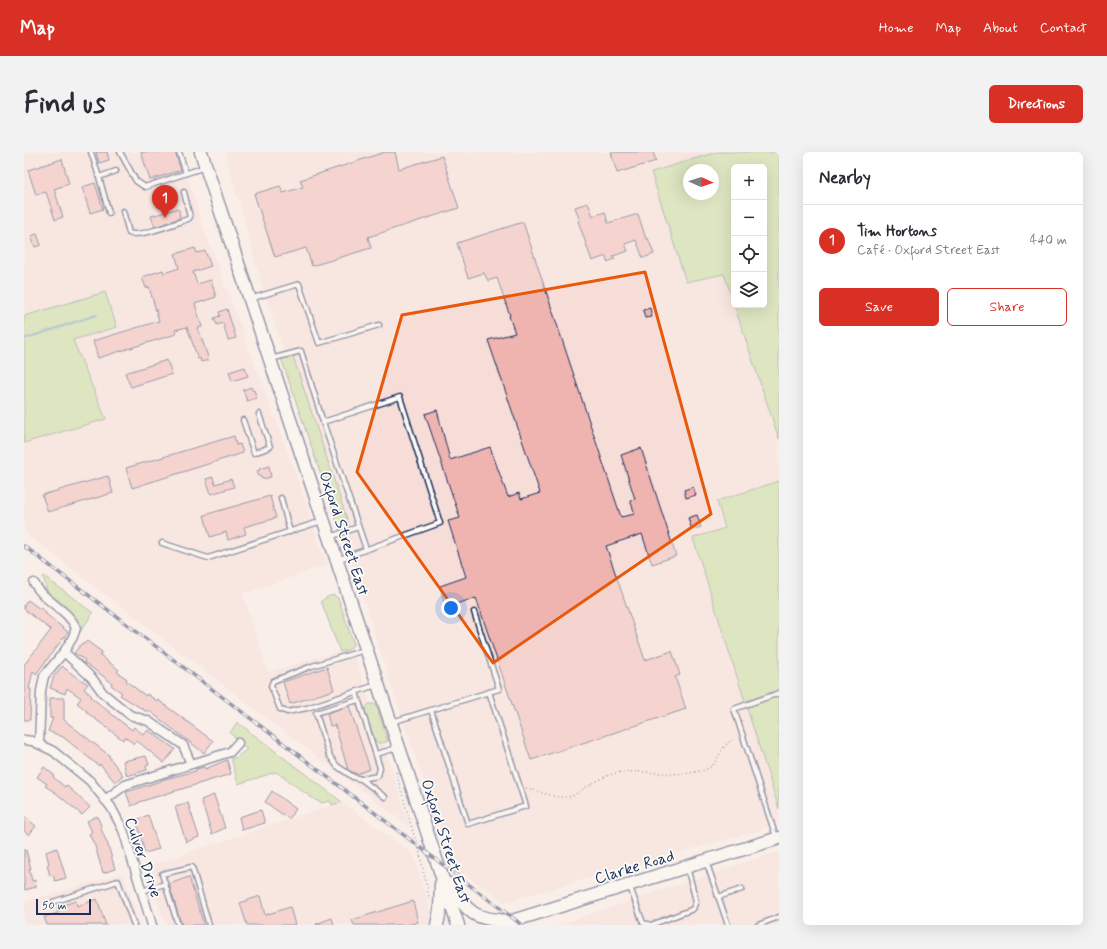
<!DOCTYPE html>
<meta charset="utf-8">
<style>
:root{--surface:#fff;--page:#f2f2f3;--text:#2b2b33;--muted:#7c7c81;--line:#e1e1e2;--accent:#d93025}
body{margin:0;font-family:Mynerve,sans-serif;background:var(--page);color:var(--text)}
.controls{position:absolute;right:12px;top:12px;display:grid;overflow:hidden;border-radius:6px;box-shadow:0 4px 16px #0002}
.controls button{width:36px;height:36px;display:grid;place-items:center;padding:0;border:0;border-bottom:1px solid var(--line);background:var(--surface);color:var(--text);font:20px sans-serif}
.compass{position:absolute;left:659px;top:12px;width:36px;height:36px;border-radius:50%;background:var(--surface);box-shadow:0 4px 16px #0002;rotate:93deg}
.scale{position:absolute;left:12px;bottom:10px;width:55px;box-sizing:border-box;padding-left:4px;border:2px solid #1b2f5e;border-top:0;font-size:11px;line-height:14px;white-space:nowrap;color:#1b2f5e;-webkit-text-stroke:3px #fdfcf7;paint-order:stroke}
.you{position:absolute;left:427px;top:456px;width:14px;height:14px;margin:-10px;border:3px solid #fff;border-radius:50%;background:#1a73e8;box-shadow:0 0 0 6px #1a73e833}
.badge{display:grid;place-items:center;width:26px;height:26px;border-radius:50%;background:var(--accent);color:#fff;font-size:13px;font-weight:700}
.pin{position:absolute;translate:-50% -33px;filter:drop-shadow(0 1px 2px #0008)}
.pin::after{content:'';position:absolute;top:21px;width:14px;height:12px;background:inherit;clip-path:polygon(0 0,100% 0,50% 100%)}
.list{margin:0;padding:0;list-style:none}
h2{display:flex;justify-content:space-between;align-items:center;height:52px;margin:0;padding:0 16px;font-size:17px}
h2 small{font-size:13px;font-weight:400;color:var(--muted)}
.list li{display:grid;grid-template-columns:26px 1fr auto;gap:12px;align-items:center;box-sizing:border-box;height:72px;padding:0 16px;border-top:1px solid var(--line)}
.list b{display:block;font-size:15px;white-space:nowrap}
.list p{margin:0;font-size:13px;white-space:nowrap;color:var(--muted)}
.list em{font-size:13px;font-style:normal;color:var(--muted)}
.actions{display:flex;gap:8px;padding:12px 16px}
.actions a{flex:1;padding:9px 0;border:1px solid var(--accent);border-radius:6px;text-align:center;font-size:14px;color:var(--accent)}
.actions .main{background:var(--accent);color:#fff}
.icon{flex:none;width:22px;height:22px;fill:none;stroke:currentColor;stroke-width:2;stroke-linecap:round;stroke-linejoin:round}
.map{position:relative;flex:none;width:755px;height:773px;overflow:hidden;border-radius:6px}
header{display:flex;align-items:center;gap:24px;box-sizing:border-box;height:56px;padding:0 20px;background:var(--accent);color:#fff}
header strong{font-size:19px}
nav{display:flex;gap:22px;margin-inline-start:auto;font-size:14px}
.intro{display:flex;align-items:center;justify-content:space-between;box-sizing:border-box;height:96px;padding:0 24px}
h1{margin:0;font-size:28px}
.button{padding:10px 18px;border-radius:6px;background:var(--accent);color:#fff;font-size:14px;font-weight:700}
main{display:flex;gap:24px;padding:0 24px}
aside{flex:1;background:var(--surface);border-radius:6px;box-shadow:0 4px 16px #0002}
.map>svg:first-child{display:block}
.built{fill:#f7ddd8}
.green{fill:#bbd991;stroke:#6b8478;fill-rule:evenodd}
.lines{fill:none;stroke-linecap:round;stroke-linejoin:round}
.stream{stroke:#6596ba;stroke-width:2}
.building{fill:#f0b4b0;stroke:#1b2f5e}
.lane-casing{stroke:#1b2f5e;stroke-width:7}
.street-casing{stroke:#1b2f5e;stroke-width:11}
.secondary-casing{stroke:#1b2f5e;stroke-width:15}
.path{stroke:#1b2f5e;stroke-width:1.5;stroke-dasharray:1 3;stroke-linecap:butt}
.lane{stroke:#fdfcf7;stroke-width:4}
.street{stroke:#fdfcf7;stroke-width:8}
.secondary{stroke:#fdfcf7;stroke-width:12}
.rail-casing{stroke:#1b2f5e;stroke-width:3.5}
.rail{stroke:#fdfcf7;stroke-width:2;stroke-dasharray:6;stroke-linecap:butt}
.marked{fill:none;stroke:#e8590c;stroke-width:3;stroke-linejoin:round}
.labels{text-anchor:middle;stroke-width:3.5;stroke-linejoin:round;paint-order:stroke}
.street-label{font-size:16px;fill:#1b2f5e;stroke:#fdfcf7}
</style>
<header>
<strong>Map</strong>
<nav><a>Home</a><a>Map</a><a>About</a><a>Contact</a></nav>
</header>
<div class="intro"><h1>Find us</h1><a class="button">Directions</a></div>
<main>
<div class="map">
<svg width="755" height="773" viewBox="0 0 755 773">
<rect width="100%" height="100%" fill="#faeee9"/>
<filter id="ink" filterUnits="userSpaceOnUse"><feTurbulence type="fractalNoise" baseFrequency=".025" numOctaves="2"/><feDisplacementMap in="SourceGraphic" scale="8" xChannelSelector="R" yChannelSelector="G"/><feConvolveMatrix kernelMatrix="1 2 1 2 8 2 1 2 1" color-interpolation-filters="sRGB"/></filter>
<g filter="url(#ink)">
<g class="built">
<polygon points="0,0 157,0 177,68 275,330 303,413 219,442 244,520 328,495 386,675 200,534 0,380 0,291 82,267 49,188 92,175 81,140 0,164"/>
<polygon points="201,0 693,0 627,20 700,122 755,287 755,329 693,349 701,376 670,386 755,643 755,670 733,679 481,750 436,720 426,707 380,573 240,140"/>
<polygon points="318,650 389,702 407,760 404,773 142,773 120,715"/>
<polygon points="755,699 755,773 533,773"/>
<polygon points="99,721 116,773 0,773 0,750"/>
</g>
<g class="green">
<path d="M 693,0 L 755,0 L 755,287 L 710,153 L 740,153 L 740,15 L 710,15 L 710,152 L 700,122 L 662,130 L 627,20 ZM 665,18 L 689,18 L 689,42 L 665,42 Z"/>
<polygon points="81,140 93,175 49,188 82,267 0,291 0,164"/>
<polygon points="268,201 325,373 322,377 316,379 257,206"/>
<polygon points="755,329 755,657 669,386 701,376 693,349"/>
<path d="M 20,424 L 69,461 L 56,480 C 54,461 34,454 22,441 L 22,433 L 19,426 Z"/>
<polygon points="310,443 314,446 330,492 324,498 316,500 297,449 305,444"/>
<polygon points="345,552 352,552 364,589 359,591 354,591 351,588 341,559 342,555"/>
<polygon points="213,570 318,650 308,653 306,649 298,651 291,648 252,620 214,632 207,606 212,606 223,597 206,581"/>
</g>
<g class="lines">
<polyline class="stream" points="0,187 72,163"/>
</g>
<g class="building">
<polygon points="72,0 83,0 85,8 75,11"/>
<polygon points="117,0 151,0 157,18 126,28"/>
<polygon points="361,0 371,0 375,17 418,4 435,56 344,85 347,96 288,114 282,96 251,105 230,42 256,34 259,41 279,35 276,28"/>
<polygon points="587,0 629,0 632,9 593,21"/>
<polygon points="38,7 45,32 30,37 39,65 31,68 22,40 12,43 4,18"/>
<polygon points="71,31 79,57 66,61 58,35"/>
<polygon points="564,51 569,64 581,60 584,71 614,62 622,87 624,86 630,102 619,106 612,88 601,92 604,99 589,104 591,107 583,110 582,104 568,109 554,69 556,69 551,55"/>
<polygon points="152,57 155,58 156,66 131,75 127,64"/>
<polygon points="499,70 597,365 611,362 606,348 611,347 597,303 617,296 652,404 628,412 618,382 582,394 621,508 648,499 656,523 651,525 662,557 507,608 452,446 421,455 416,434 442,425 424,369 436,366 401,262 413,258 426,308 466,295 484,345 495,341 497,347 516,341 464,188 491,181 485,164 486,164 473,126 464,129 460,121 444,126 433,91"/>
<polygon points="13,82 17,93 11,95 7,84"/>
<polygon points="171,96 173,101 181,99 187,114 169,120 173,132 187,128 192,145 171,152 178,175 174,176 185,208 177,210 176,206 174,207 163,175 151,178 152,182 74,206 69,189 135,169 125,135 122,136 118,125 139,118 140,121 155,116 151,102"/>
<polygon points="626,156 628,165 621,166 619,158"/>
<polygon points="203,157 212,186 204,188 199,171 193,173 190,166 196,164 195,160"/>
<polygon points="143,208 148,222 107,235 101,221"/>
<polygon points="221,215 224,224 208,229 205,220"/>
<polygon points="227,235 229,239 230,238 233,246 223,249 219,238"/>
<polygon points="210,284 212,293 216,292 219,301 108,336 102,316"/>
<polygon points="245,314 247,325 238,327 237,324 235,325 233,319 236,318 235,317"/>
<polygon points="84,324 89,341 24,360 18,343"/>
<polygon points="189,325 191,332 207,327 210,335 187,342 182,327"/>
<polygon points="669,335 672,343 662,346 660,338"/>
<polygon points="246,344 252,366 220,375 222,382 204,388 202,380 186,385 180,363"/>
<polygon points="673,363 677,375 668,378 664,366"/>
<polygon points="4,448 16,457 17,456 22,460 22,462 44,480 12,522 9,519 5,537 7,537 6,568 0,568 0,513 27,478 0,457 0,453"/>
<polygon points="63,489 78,500 76,503 95,518 93,520 103,527 102,529 122,544 123,542 133,549 134,548 189,589 180,601 124,558 123,560 96,543 98,541 87,533 88,531 60,510 61,508 50,501 58,491 60,492"/>
<polygon points="38,514 56,528 56,527 64,532 60,537 68,544 67,545 95,568 108,578 110,575 120,583 124,578 151,597 140,611 112,588 110,592 101,585 99,588 62,560 63,559 53,551 57,546 43,536 41,542 26,536 30,524"/>
<polygon points="303,515 310,538 266,552 259,530"/>
<polygon points="26,546 40,546 40,568 86,604 85,605 99,623 91,630 76,612 75,614 39,585 24,579 29,566 26,566"/>
<polygon points="325,554 346,617 333,622 324,618 311,573 306,574 303,561"/>
<polygon points="122,604 125,613 122,614 123,618 103,624 99,609"/>
<polygon points="203,608 207,622 115,650 115,651 107,654 102,640 137,629 137,628 172,619 172,617 180,615 181,617"/>
<polygon points="20,615 30,623 29,625 41,635 42,633 66,655 58,663 32,641 21,634 23,632 13,625"/>
<polygon points="248,639 272,657 265,667 241,650"/>
<polygon points="190,643 201,676 188,682 177,648"/>
<polygon points="164,651 175,685 162,690 151,655"/>
<polygon points="237,658 241,671 218,678 215,665"/>
<polygon points="124,663 135,697 121,701 112,668"/>
<polygon points="0,664 12,674 5,683 0,679"/>
<polygon points="73,664 78,676 77,677 84,693 91,717 79,721 71,694 65,682 68,680 63,669"/>
<polygon points="33,696 42,726 31,729 29,723 26,724 23,713 25,712 22,700"/>
<polygon points="0,698 2,698 7,717 5,717 8,729 11,728 12,735 1,738 0,733"/>
<polygon points="165,725 180,773 158,773 155,765 145,732"/>
<polygon points="236,744 241,763 266,755 271,773 223,773 216,751"/>
<polygon points="73,747 82,773 23,773 20,765 34,761 33,755 52,749 53,754"/>
<polygon points="389,749 394,770 383,773 330,773 328,768"/>
<polygon points="308,766 310,773 292,773 292,772"/>
</g>
<g class="lines">
<g class="lane-casing">
<g id="lane">
<polyline points="67,0 75,25 92,19"/>
<polyline points="96,0 112,29 121,35 181,15"/>
<polyline points="155,0 162,21"/>
<polyline points="75,25 85,61"/>
<path d="M 99,59 L 105,81 C 115,86 152,71 164,67 L 166,65 L 160,40"/>
<polyline points="226,147 275,132 295,191 355,173"/>
<polyline points="247,207 277,199 299,270 376,245 416,371 313,408"/>
<polyline points="219,268 230,301 246,295 235,262"/>
<polyline points="299,270 342,397"/>
<polyline points="257,346 266,380"/>
<polyline points="306,385 334,375"/>
<polyline points="138,391 184,406 298,369"/>
<polyline points="341,498 288,514 249,529 247,534 256,557 263,560 283,556 352,533"/>
<polyline points="332,540 356,616 354,624 337,627"/>
<polyline points="334,548 292,561 305,603 313,614 329,625 337,627 361,645"/>
<polyline points="407,558 444,672 502,654 465,540"/>
<polyline points="368,570 475,537 450,460"/>
<polyline points="352,602 373,596"/>
<polyline points="752,685 710,557 755,541"/>
<polyline points="682,709 704,773"/>
<polyline points="606,735 619,771 627,773 669,757 672,749 663,715"/>
<polyline points="118,739 141,732"/>
<polyline points="694,745 718,737"/>
<polyline points="29,750 94,729 110,773"/>
<polyline points="154,773 138,722 168,715 185,773"/>
<polyline points="734,773 755,765"/>
</g>
</g>
<g class="street-casing">
<g id="street">
<path d="M 10,431 C 20,450 44,457 52,476 L 49,485 L 40,500 L 20,524 L 17,539 L 15,592"/>
<polyline points="40,500 68,526 79,541 106,563 124,569 159,593 167,612"/>
<polyline points="0,588 8,589 29,599 66,629 87,655 99,678 128,773"/>
<polyline points="81,648 101,633 206,600 214,591"/>
</g>
</g>
<g class="secondary-casing">
<g id="secondary">
<polyline points="177,0 434,773"/>
<path d="M 425,732 C 445,761 448,767 485,769"/>
<polyline points="413,773 416,758 417,732"/>
<polyline points="475,773 755,686"/>
</g>
</g>
<g class="path">
<polyline points="372,620 391,687 393,689 406,750"/>
<path d="M 502,636 C 516,639 528,646 543,645 C 552,644 557,638 564,634 C 576,627 588,620 601,620 C 625,618 647,625 671,620 C 675,619 680,619 683,617 C 696,611 694,595 709,588"/>
</g>
<use href="#lane" class="lane"/>
<use href="#street" class="street"/>
<use href="#secondary" class="secondary"/>
<g class="rail-casing">
<polyline id="rail" points="0,394 498,773"/>
</g>
<use href="#rail" class="rail"/>
</g>
</g>
<path d="M0 0H755V773H0ZM 621,120 L 687,362 L 469,511 L 333,320 L 378,163 Z" fill="#faeee9" fill-opacity=".55" fill-rule="evenodd"/>
<path class="marked" d="M 621,120 L 687,362 L 469,511 L 333,320 L 378,163 Z"/>
<g class="labels">
<g class="street-label">
<text transform="translate(321 381) rotate(72)" y="6">Oxford Street East</text>
<text transform="translate(423 689) rotate(72)" y="6">Oxford Street East</text>
<text transform="translate(120 705) rotate(71)" y="6">Culver Drive</text>
<text transform="translate(610 714) rotate(-17)" y="6">Clarke Road</text>
</g>
</g>
</svg>
<div class="controls">
<button>+</button>
<button>−</button>
<button><svg class="icon" aria-label="locate" viewBox="0 0 24 24"><circle cx="12" cy="12" r="6"/><path d="M12 2v4M12 18v4M2 12h4M18 12h4"/></svg></button>
<button><svg class="icon" aria-label="layers" viewBox="0 0 24 24"><path d="M12 4l9 5-9 5-9-5zM3 14l9 5 9-5"/></svg></button>
</div>
<svg class="compass" viewBox="-18 -18 36 36"><path d="M0-13l5 13h-10z" fill="#e53935"/><path d="M0 13l5-13h-10z" fill="#7c7c81"/></svg>
<div class="scale">50 m</div>
<div class="you"></div>
<div class="pin badge" style="left:141px;top:66px">1</div>
</div>
<aside>
<h2>Nearby<small></small></h2>
<ul class="list">
<li><span class="badge">1</span><div><b>Tim Hortons</b><p>Café · Oxford Street East</p></div><em>440 m</em></li>
</ul>
<div class="actions"><a class="main">Save</a><a>Share</a></div>
</aside>
</main>
